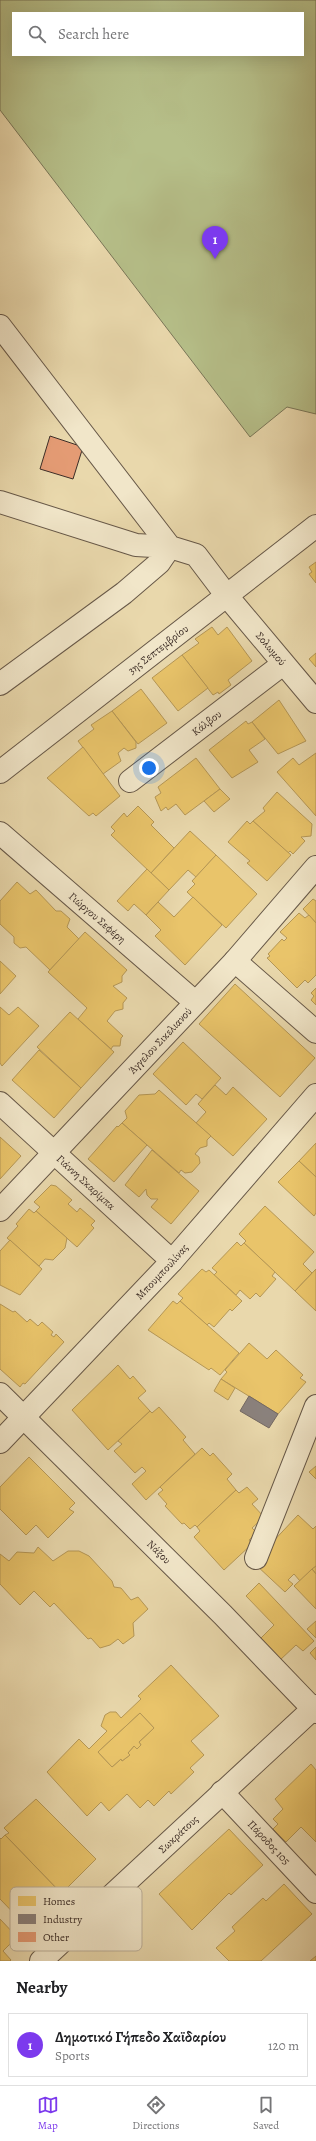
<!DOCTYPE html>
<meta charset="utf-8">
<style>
:root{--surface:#fff;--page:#f2f2f2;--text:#202124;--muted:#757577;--line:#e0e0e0;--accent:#7c3aed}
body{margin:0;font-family:Alegreya,serif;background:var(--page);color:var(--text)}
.you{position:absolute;left:149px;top:768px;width:14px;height:14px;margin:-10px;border:3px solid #fff;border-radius:50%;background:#1a73e8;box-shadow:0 0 0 6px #1a73e833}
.badge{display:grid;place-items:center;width:26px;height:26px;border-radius:50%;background:var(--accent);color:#fff;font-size:13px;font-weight:700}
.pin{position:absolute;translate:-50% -33px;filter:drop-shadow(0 1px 2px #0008)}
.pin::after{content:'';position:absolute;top:21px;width:14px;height:12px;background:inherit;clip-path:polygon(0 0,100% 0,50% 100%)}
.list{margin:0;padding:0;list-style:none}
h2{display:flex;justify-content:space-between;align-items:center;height:52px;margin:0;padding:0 16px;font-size:17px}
h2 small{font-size:13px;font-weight:400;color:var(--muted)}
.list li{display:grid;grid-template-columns:26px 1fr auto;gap:12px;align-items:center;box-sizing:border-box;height:64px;margin:0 8px 8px;padding:0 8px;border:1px solid var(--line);border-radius:0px}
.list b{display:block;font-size:15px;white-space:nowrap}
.list p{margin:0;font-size:13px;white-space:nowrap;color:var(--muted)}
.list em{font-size:13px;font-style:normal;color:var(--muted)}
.icon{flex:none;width:22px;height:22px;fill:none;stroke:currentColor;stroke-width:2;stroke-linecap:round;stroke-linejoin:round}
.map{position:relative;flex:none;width:316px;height:1961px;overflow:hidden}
.search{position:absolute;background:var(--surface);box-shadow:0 4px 16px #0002;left:12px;right:12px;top:12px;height:44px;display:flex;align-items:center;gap:10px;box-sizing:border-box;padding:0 14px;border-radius:0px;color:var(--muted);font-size:15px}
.sheet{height:124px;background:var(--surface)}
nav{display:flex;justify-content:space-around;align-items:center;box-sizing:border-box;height:56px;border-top:1px solid var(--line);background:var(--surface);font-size:11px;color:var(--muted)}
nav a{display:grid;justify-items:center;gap:2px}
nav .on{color:var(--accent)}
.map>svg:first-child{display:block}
.green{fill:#b6bf89;stroke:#797658;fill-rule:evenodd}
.homes{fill:#e9c46a;stroke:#b59756;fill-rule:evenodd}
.industry{fill:#8a817c;stroke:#736862}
.building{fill:#e49b74;stroke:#3c2d27}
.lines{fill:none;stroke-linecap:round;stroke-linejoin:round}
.minor-casing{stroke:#675848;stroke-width:24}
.minor{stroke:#f1e6c9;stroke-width:22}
.labels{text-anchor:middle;stroke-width:4;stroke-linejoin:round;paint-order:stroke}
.street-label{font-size:11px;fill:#3c2d27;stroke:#f1e6c9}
.key{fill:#f1e6c9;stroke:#bbae98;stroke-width:1}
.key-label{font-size:11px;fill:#3c2d27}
</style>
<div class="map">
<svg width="316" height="1961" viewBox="0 0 316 1961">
<rect width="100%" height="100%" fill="#e9d8ac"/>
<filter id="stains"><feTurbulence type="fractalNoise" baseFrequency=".005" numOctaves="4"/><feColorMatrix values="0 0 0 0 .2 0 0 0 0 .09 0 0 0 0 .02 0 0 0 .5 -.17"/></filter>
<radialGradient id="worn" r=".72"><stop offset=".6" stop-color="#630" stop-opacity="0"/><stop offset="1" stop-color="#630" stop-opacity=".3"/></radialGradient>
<path class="green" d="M 0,0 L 316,0 L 316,414 L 287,407 L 250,437 L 0,110 ZM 13,13 L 303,13 L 303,55 L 13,55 Z"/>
<g class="homes">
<polygon points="316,562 316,583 309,574 312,572 309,567"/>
<polygon points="212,627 218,635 227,627 252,661 228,680 231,685 219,694 218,692 213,695 182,655 199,643 195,639"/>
<polygon points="316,653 316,667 309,659"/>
<polygon points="182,655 208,688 178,711 152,678"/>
<polygon points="141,689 167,723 138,744 112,711"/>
<polygon points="279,700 306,741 278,754 252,722"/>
<polygon points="112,711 136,742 136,748 128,751 124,748 118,753 121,761 103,774 78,741 94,729 91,725"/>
<polygon points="246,721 248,724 252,722 265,739 249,750 258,762 232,778 209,750"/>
<polygon points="83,747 120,796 96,816 93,813 89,816 47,778"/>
<polygon points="316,753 316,816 277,772 293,758 299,765"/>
<polygon points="196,758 220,789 185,815 176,804 168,810 166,807 161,811 155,797 161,793 158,787"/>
<polygon points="220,789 230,799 214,812 204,801"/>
<polygon points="277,792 312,824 311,836 301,837 305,841 293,854 290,851 288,853 253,821 265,811 263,808"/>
<polygon points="138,806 154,822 151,825 174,848 151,873 111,835 115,831 111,827 124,813 127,817"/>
<polygon points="247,821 250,824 253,821 291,855 267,881 247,863 250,861 228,842"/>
<polygon points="190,831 216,855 196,877 188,870 169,890 151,873"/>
<polygon points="216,855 257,894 226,928 187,892 195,884 192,881"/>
<polygon points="147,869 169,890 146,915 134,904 128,911 117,901"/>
<polygon points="17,882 30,894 36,890 56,911 61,911 70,919 67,927 79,939 50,970 26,947 20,948 14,943 14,937 0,924 0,901"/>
<polygon points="193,897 222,925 185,965 155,936 161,930 146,915 158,902 174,917"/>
<polygon points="313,899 316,901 316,923 303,909"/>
<polygon points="299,913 305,918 309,915 316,923 316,975 308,983 305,980 297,988 267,958 270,956 268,954 282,939 284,941 287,938 280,932"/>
<polygon points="85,932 127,970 122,976 122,982 113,986 127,998 123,1003 123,1009 115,1011 107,1021 123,1036 121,1038 120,1046 113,1046 111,1049 78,1019 87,1008 48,972"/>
<polygon points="0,961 16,976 0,994"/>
<polygon points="235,984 315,1058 280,1097 199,1024"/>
<polygon points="316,988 316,1005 311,1000 314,996 311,993"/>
<polygon points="0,1007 9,1015 18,1007 39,1026 2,1066 0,1063"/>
<polygon points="70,1012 114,1052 81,1088 37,1047"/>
<polygon points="183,1042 221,1078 202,1099 196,1094 186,1105 153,1074"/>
<polygon points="39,1050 81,1088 54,1118 12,1080"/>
<polygon points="215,1085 226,1095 233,1087 267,1119 233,1156 196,1123 206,1112 198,1104"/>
<polygon points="159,1090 211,1136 207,1140 207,1146 200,1148 195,1154 199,1157 200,1163 192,1172 185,1173 181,1170 179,1173 122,1123 127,1118 125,1111 139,1095 155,1094"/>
<polygon points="122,1123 147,1145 114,1182 88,1159 117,1126 118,1127"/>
<polygon points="0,1137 21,1156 0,1179"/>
<polygon points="316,1143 316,1177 299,1161"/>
<polygon points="152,1150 199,1191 171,1224 151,1207 158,1199 151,1199 147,1195 146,1189 139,1197 125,1185"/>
<polygon points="299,1161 316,1177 316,1213 314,1216 278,1182"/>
<polygon points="51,1185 56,1186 72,1200 68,1204 77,1212 80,1208 95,1221 91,1225 94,1228 77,1247 36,1211 40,1207 34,1202"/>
<polygon points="265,1206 314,1252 303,1264 312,1273 295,1291 244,1243 246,1241 239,1234"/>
<polygon points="29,1209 34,1213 36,1211 67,1238 65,1248 53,1260 45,1259 39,1266 7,1238 18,1226 16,1224"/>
<polygon points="10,1240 42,1269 20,1295 0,1285 0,1251"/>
<polygon points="237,1242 241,1246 244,1243 275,1272 272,1276 276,1279 260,1297 256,1293 250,1299 240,1290 236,1295 214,1275 217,1272 212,1268"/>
<polygon points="202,1269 206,1272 209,1270 242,1301 232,1311 230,1309 214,1327 209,1323 207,1325 180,1301 183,1298 178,1294"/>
<polygon points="316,1269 316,1311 295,1291"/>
<polygon points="173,1301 177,1304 180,1301 239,1353 220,1375 211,1368 209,1370 148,1330"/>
<polygon points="0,1304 13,1312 15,1311 27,1322 30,1319 38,1326 42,1322 53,1332 51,1335 54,1337 56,1334 64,1342 25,1384 23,1383 20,1387 0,1369"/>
<polygon points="249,1343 267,1359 276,1350 303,1375 300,1378 306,1382 278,1414 221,1379 227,1372 225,1370"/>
<polygon points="118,1365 130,1379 133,1376 146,1391 138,1398 150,1411 108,1450 72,1410"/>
<polygon points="221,1379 235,1388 228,1400 214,1391"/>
<polygon points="159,1407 186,1437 183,1440 195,1454 146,1500 132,1484 146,1471 142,1467 135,1473 114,1451 122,1444 118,1441 150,1411 152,1413"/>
<polygon points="202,1448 210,1456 213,1453 232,1474 227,1479 236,1490 197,1527 195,1525 190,1529 184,1523 182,1524 165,1506 167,1504 158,1494 163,1490 160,1487"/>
<polygon points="29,1457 75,1503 69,1509 74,1512 48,1538 36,1525 26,1535 0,1509 0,1487"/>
<polygon points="316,1466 316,1479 309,1472"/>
<polygon points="247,1487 258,1499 252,1504 264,1517 252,1528 257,1533 249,1540 252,1544 224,1570 194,1537 200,1531 197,1527 236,1490 239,1493"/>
<polygon points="298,1515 313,1529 316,1526 316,1566 300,1581 294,1574 288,1580 293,1584 285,1592 256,1565 267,1548"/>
<polygon points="38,1547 53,1561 68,1551 79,1551 89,1556 112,1581 114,1587 121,1588 131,1600 138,1597 148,1609 133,1623 134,1636 123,1644 118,1639 110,1645 100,1648 91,1638 88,1639 54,1603 50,1607 34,1591 20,1605 0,1584 0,1554 9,1561 17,1552 34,1553"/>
<polygon points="316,1566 316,1574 312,1569"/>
<polygon points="312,1569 316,1574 316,1609 294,1586"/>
<polygon points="259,1583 314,1641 303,1651 296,1645 280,1660 257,1642 274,1625 246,1596"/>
<polygon points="316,1621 316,1638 307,1629"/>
<polygon points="316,1647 316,1660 310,1653"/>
<path d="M 171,1665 L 219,1716 L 191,1741 L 204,1755 L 190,1768 L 194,1772 L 171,1794 L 169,1791 L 154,1806 L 148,1800 L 140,1808 L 127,1794 L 109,1811 L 101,1802 L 87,1816 L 47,1772 L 79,1739 L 89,1749 L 107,1731 L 101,1726 L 105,1715 L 110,1712 L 116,1712 L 121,1718 L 141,1699 L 138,1696 ZM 140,1713 L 154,1728 L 139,1742 L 141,1745 L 137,1749 L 134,1746 L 128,1753 L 130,1755 L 122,1761 L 121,1759 L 112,1767 L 98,1752 Z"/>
<polygon points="140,1713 154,1728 139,1742 141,1745 137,1749 134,1746 128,1753 130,1755 122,1761 121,1759 112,1767 98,1752"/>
<polygon points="311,1764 316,1770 316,1842 301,1827 286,1842 273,1829 278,1824 273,1819 283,1809 275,1799"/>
<polygon points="36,1799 96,1859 64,1891 62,1888 59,1891 5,1835 9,1833 4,1828"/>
<polygon points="229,1829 263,1865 231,1895 229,1893 192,1930 159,1894"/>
<polygon points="5,1835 59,1891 56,1894 61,1900 30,1930 0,1899 0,1838 1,1839"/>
<polygon points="284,1884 312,1914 261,1961 229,1961 216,1948 235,1931 232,1927 263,1898 266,1901"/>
<polygon points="0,1919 17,1937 3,1951 11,1960 10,1961 0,1961"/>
<polygon points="316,1956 316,1961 310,1961"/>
</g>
<polygon class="industry" points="249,1396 278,1414 269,1428 240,1411"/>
<polygon class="building" points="50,436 83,447 73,479 40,469"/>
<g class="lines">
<g class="minor-casing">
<g id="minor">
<path id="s1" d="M 0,326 L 170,547 L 196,555 L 227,596 L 316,702"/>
<polyline points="0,502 136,545 170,547 159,563 124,593 0,684"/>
<path id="s2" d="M 0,772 L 316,526"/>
<path id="s3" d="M 130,781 L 283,664"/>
<path id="s4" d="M 0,833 L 195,1002"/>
<polyline points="235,961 316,1032"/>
<path id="s5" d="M 0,1103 L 172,1261"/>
<path id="s6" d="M 0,1210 L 235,961 L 316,867"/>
<path id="s7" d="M 0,1394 L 223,1615 L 316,1712"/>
<path id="s8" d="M 0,1442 L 172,1261 L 316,1095"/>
<polyline points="256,1558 316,1406"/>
<path id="s9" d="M 222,1792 L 316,1892"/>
<path id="s10" d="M 41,1961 L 316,1706"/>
</g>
</g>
<use href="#minor" class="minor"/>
</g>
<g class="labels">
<g class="street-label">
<text dy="4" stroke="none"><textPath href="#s2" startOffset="200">3ης Σεπτεμβρίου</textPath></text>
<text dy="4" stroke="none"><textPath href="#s1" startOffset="426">Σολωμού</textPath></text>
<text dy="4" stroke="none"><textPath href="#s3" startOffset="96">Κάλβου</textPath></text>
<text dy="4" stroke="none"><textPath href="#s4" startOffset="129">Γιώργου Σεφέρη</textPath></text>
<text dy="4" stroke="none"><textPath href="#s6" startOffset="233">Άγγελου Σικελιανού</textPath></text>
<text dy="4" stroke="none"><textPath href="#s5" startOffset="117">Γιάννη Σκαρίμπα</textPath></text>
<text dy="4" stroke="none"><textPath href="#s8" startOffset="235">Μπουμπουλίνας</textPath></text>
<text dy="4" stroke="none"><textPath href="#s7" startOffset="224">Νάξου</textPath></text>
<text dy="4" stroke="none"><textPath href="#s10" startOffset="187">Σωκράτους</textPath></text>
<text dy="4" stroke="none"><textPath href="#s9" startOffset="69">Πάροδος 105</textPath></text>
</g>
</g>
<rect x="10" y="1887" width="132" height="64" rx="6" class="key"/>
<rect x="18" y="1896" width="18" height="10" fill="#e9c46a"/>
<rect x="18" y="1914" width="18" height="10" fill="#8a817c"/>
<rect x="18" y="1932" width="18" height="10" fill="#e49b74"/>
<g class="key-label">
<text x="43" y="1905">Homes</text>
<text x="43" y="1923">Industry</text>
<text x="43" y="1941">Other</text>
</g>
<rect width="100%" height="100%" filter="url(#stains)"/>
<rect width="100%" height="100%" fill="url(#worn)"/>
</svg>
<div class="you"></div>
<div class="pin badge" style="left:215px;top:259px">1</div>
<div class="search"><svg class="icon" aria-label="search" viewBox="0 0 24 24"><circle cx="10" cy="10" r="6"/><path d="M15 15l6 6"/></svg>Search here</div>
</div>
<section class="sheet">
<h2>Nearby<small></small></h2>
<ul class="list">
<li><span class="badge">1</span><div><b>Δημοτικό Γήπεδο Χαϊδαρίου</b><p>Sports</p></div><em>120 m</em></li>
</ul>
</section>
<nav>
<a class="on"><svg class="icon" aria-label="map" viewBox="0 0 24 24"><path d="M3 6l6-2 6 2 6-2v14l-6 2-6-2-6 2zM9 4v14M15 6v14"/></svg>Map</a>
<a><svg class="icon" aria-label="directions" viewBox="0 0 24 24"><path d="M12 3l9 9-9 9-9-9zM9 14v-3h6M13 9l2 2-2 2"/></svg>Directions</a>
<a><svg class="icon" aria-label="saved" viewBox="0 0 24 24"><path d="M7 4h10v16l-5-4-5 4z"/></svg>Saved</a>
</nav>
